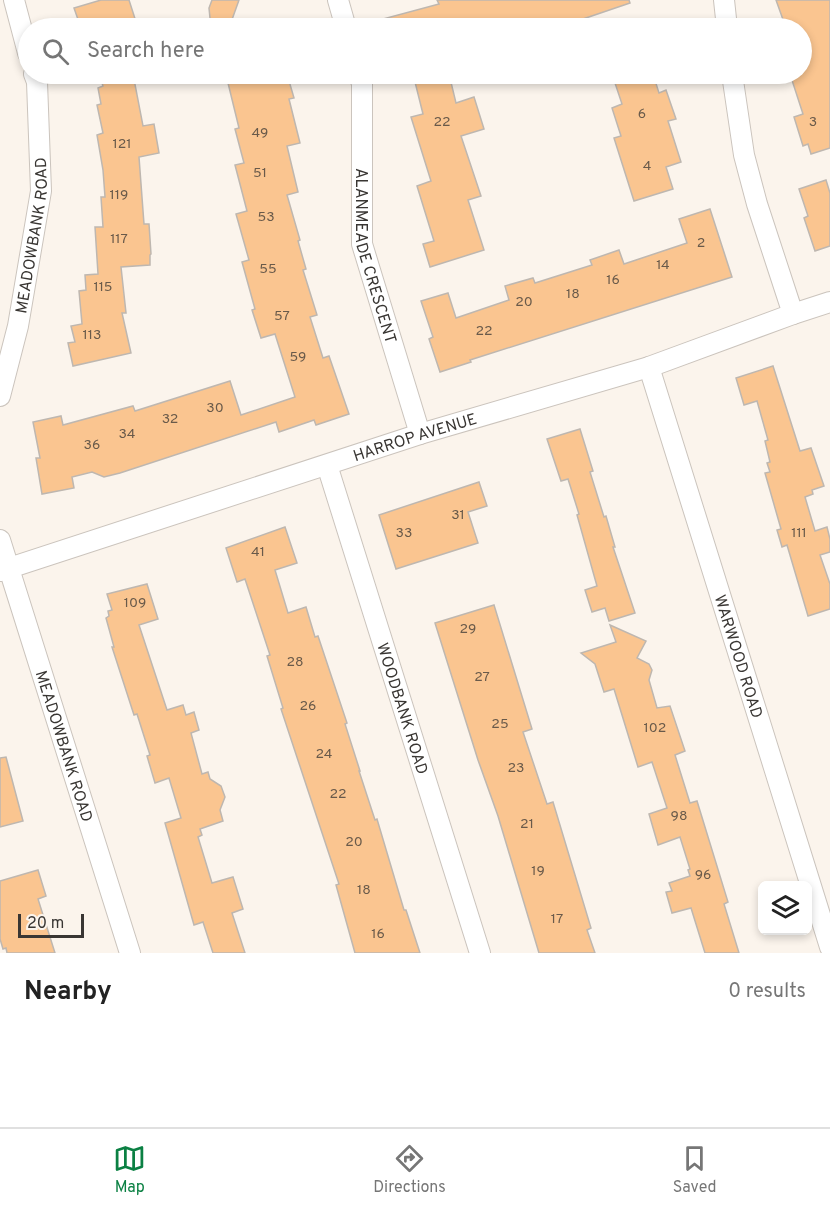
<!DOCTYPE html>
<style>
:root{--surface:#fff;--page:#f6f6f6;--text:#222;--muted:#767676;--line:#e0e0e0;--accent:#0b8043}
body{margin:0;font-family:Overpass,sans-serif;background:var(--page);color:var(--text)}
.controls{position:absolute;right:18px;bottom:18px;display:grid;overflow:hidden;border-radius:9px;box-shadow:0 3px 9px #0003}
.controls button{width:54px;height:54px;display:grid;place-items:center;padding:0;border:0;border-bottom:2px solid var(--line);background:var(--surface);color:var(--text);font:30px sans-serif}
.scale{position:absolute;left:18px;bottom:15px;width:66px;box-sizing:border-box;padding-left:6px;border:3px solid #393633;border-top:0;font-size:16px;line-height:21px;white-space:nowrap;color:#393633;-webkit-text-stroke:4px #fbf4ec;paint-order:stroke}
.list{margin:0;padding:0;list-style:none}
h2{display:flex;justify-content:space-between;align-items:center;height:78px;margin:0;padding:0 24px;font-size:26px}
h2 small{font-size:20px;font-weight:400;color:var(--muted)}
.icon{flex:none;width:33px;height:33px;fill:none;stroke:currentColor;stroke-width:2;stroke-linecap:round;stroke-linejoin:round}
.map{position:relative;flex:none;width:830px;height:953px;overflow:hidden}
.search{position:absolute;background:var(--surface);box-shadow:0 3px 9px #0003;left:18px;right:18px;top:18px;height:66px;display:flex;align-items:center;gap:15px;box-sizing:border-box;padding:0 21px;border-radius:33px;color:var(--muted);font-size:22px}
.sheet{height:174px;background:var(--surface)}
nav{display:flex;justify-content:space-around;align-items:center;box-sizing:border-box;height:84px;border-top:2px solid var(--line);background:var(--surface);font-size:16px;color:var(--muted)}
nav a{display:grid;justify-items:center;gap:3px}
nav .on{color:var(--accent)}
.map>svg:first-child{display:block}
.building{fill:#fac590;stroke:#beb7b0;stroke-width:1.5}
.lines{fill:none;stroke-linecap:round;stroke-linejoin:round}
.minor-casing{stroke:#cbc4bd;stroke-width:22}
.minor{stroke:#fff;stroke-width:20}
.labels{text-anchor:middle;stroke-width:4.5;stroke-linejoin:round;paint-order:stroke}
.number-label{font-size:14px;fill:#695a4a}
.street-label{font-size:16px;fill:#393633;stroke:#fbf4ec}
</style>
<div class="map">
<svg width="830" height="953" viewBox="0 0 830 953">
<rect width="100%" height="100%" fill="#fbf4ec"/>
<g class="building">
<polygon points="101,0 129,0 138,28 81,28 74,8"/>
<polygon points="212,0 239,0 229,28 211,28 209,8"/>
<polygon points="437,0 629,0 630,3 583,19 585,23 568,28 368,28 368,23 439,4"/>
<polygon points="776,0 830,0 830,148 811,154 808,144 803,146 794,117 803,114 790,74 801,74 801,28 786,28"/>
<polygon points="99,74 133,74 143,126 154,124 159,153 139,157 144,224 149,224 151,254 150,255 150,265 121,267 126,313 122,313 131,353 73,366 68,343 75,342 71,326 82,324 79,291 86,290 85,275 98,274 95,227 103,227 101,197 105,197 103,170 97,135 103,133 97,105 101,104 98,88 103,86"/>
<polygon points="251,74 287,74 294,98 289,99 300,143 287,146 298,192 287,195 300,240 298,241 306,269 303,270 317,315 310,317 323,358 329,356 349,414 316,425 314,420 279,432 276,422 120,473 104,477 92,472 72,477 74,488 42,494 36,458 40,458 33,422 61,416 63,425 133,406 135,411 230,381 241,415 295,397 275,334 261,338 252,310 255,309 242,262 249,260 236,214 247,211 235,165 244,163 235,129 239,128 228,83 252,77"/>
<polygon points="413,74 449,74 456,103 474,97 484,129 461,136 481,196 468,200 484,250 430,267 423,244 434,241 417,186 431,181 411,117 423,114"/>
<polygon points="612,74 653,74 659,93 666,90 676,119 668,121 681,162 666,167 673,189 634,201 614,138 621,136 612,108 622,104"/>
<polygon points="826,180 830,193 830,246 815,251 804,218 808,216 799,189"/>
<polygon points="710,209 732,277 470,360 471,362 440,372 429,339 433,337 421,301 448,293 456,318 509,300 505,286 533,278 535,283 592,265 590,260 619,250 624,264 687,243 679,219"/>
<polygon points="773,366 800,451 811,448 824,486 812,490 813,494 805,497 815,531 827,527 830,539 830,552 820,555 830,584 830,609 808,616 787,545 782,547 777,530 781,529 765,473 770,472 767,463 770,462 765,441 768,440 757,401 744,405 736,378"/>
<polygon points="580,429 593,471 590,472 604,517 606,516 615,547 613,547 635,613 609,621 605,608 592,612 585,590 597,586 577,515 579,514 568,479 561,481 547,439"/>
<polygon points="479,482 487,506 468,512 478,543 396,569 379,515"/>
<polygon points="285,527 297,563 275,570 288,613 306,607 315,637 318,636 347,723 345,724 360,771 359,771 375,820 377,819 404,910 406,910 420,953 355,953 336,885 339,884 281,709 283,708 267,656 270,655 245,579 237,582 226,548"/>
<polygon points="147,584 158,619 139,625 167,710 183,705 186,715 194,712 199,730 191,733 202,774 208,772 210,779 221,786 225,797 220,810 223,821 200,829 202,835 198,837 212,883 233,877 243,909 232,913 245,953 213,953 203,922 194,925 165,823 181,818 169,778 155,783 147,756 150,755 137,714 134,715 112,647 114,647 106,618 109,616 108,611 112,610 107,594"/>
<polygon points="494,605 532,729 523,732 547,804 553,802 591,928 587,930 595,953 539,953 498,816 478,760 435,623"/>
<polygon points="610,625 646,641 637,658 649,664 652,670 649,680 657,708 670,706 685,751 675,755 690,803 697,801 728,902 724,904 739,953 705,953 691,908 672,913 666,892 672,891 669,883 690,876 688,870 690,869 680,837 658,845 649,814 667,808 652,762 638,767 614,689 604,692 595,664 581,653 616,642"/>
<polygon points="6,757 23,821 0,827 0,758"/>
<polygon points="38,870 46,896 38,899 55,953 7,953 6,948 3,949 0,939 0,881"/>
</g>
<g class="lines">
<g class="minor-casing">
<g id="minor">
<polyline points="14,0 28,53"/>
<polyline points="338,0 346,28"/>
<polyline points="724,0 727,28"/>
<path id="s1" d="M 359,74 L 362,84 L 362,244 L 420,434"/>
<polyline points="732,74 744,155 757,204 793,314"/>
<path id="s2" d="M 649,367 L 830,947"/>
<path id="s3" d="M 0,396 L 18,326 L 41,191 L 37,82 L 34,74"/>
<path id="s4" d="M 327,465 L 480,953"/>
<path id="s5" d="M 0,540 L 130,953"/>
<path id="s6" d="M 0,571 L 420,434 L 649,367 L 793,314 L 830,302"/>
</g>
</g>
<use href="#minor" class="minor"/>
</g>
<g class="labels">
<g class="number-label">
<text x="642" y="118">6</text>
<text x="442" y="126">22</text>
<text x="813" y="126">3</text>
<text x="260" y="137">49</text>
<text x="122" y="148">121</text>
<text x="647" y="170">4</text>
<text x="260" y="177">51</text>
<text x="119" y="199">119</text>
<text x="266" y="221">53</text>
<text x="119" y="243">117</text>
<text x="701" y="247">2</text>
<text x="663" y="269">14</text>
<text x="268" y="273">55</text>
<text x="613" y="284">16</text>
<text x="103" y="291">115</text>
<text x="573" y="298">18</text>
<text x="524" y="306">20</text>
<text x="282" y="320">57</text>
<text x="484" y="335">22</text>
<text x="92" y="339">113</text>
<text x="298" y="361">59</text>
<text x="215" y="412">30</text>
<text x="170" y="423">32</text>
<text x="127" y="438">34</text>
<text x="92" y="449">36</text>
<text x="458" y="519">31</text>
<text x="404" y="537">33</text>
<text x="799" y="537">111</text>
<text x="258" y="556">41</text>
<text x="135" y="607">109</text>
<text x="468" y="633">29</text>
<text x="295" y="666">28</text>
<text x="482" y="681">27</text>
<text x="308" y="710">26</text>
<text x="500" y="728">25</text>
<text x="655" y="732">102</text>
<text x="324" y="758">24</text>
<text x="516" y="772">23</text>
<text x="338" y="798">22</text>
<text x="679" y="820">98</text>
<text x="527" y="828">21</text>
<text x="354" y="846">20</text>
<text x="538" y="875">19</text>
<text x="703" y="879">96</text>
<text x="364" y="894">18</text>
<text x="557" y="923">17</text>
<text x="378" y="938">16</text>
</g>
<g class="street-label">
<text dy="6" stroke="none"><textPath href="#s3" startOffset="164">MEADOWBANK ROAD</textPath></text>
<text dy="6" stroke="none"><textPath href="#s1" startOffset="184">ALANMEADE CRESCENT</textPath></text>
<text dy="6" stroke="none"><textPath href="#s6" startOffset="436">HARROP AVENUE</textPath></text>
<text dy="6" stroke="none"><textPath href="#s2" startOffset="303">WARWOOD ROAD</textPath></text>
<text dy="6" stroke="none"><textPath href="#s4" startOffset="255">WOODBANK ROAD</textPath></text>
<text dy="6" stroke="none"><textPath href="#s5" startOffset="216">MEADOWBANK ROAD</textPath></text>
</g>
</g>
</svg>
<div class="controls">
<button><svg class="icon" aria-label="layers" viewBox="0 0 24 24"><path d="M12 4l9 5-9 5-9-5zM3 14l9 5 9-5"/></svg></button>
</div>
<div class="scale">20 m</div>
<div class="search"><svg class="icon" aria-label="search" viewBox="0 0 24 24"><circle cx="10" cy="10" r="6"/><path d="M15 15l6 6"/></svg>Search here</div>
</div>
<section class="sheet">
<h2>Nearby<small>0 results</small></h2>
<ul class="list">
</ul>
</section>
<nav>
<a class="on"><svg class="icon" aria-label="map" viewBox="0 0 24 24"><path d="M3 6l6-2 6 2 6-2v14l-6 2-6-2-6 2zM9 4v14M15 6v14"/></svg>Map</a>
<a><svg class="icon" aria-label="directions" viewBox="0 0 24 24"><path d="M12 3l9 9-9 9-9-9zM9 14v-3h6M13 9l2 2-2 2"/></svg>Directions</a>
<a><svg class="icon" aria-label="saved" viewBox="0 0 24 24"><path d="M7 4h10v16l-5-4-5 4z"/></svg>Saved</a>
</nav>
